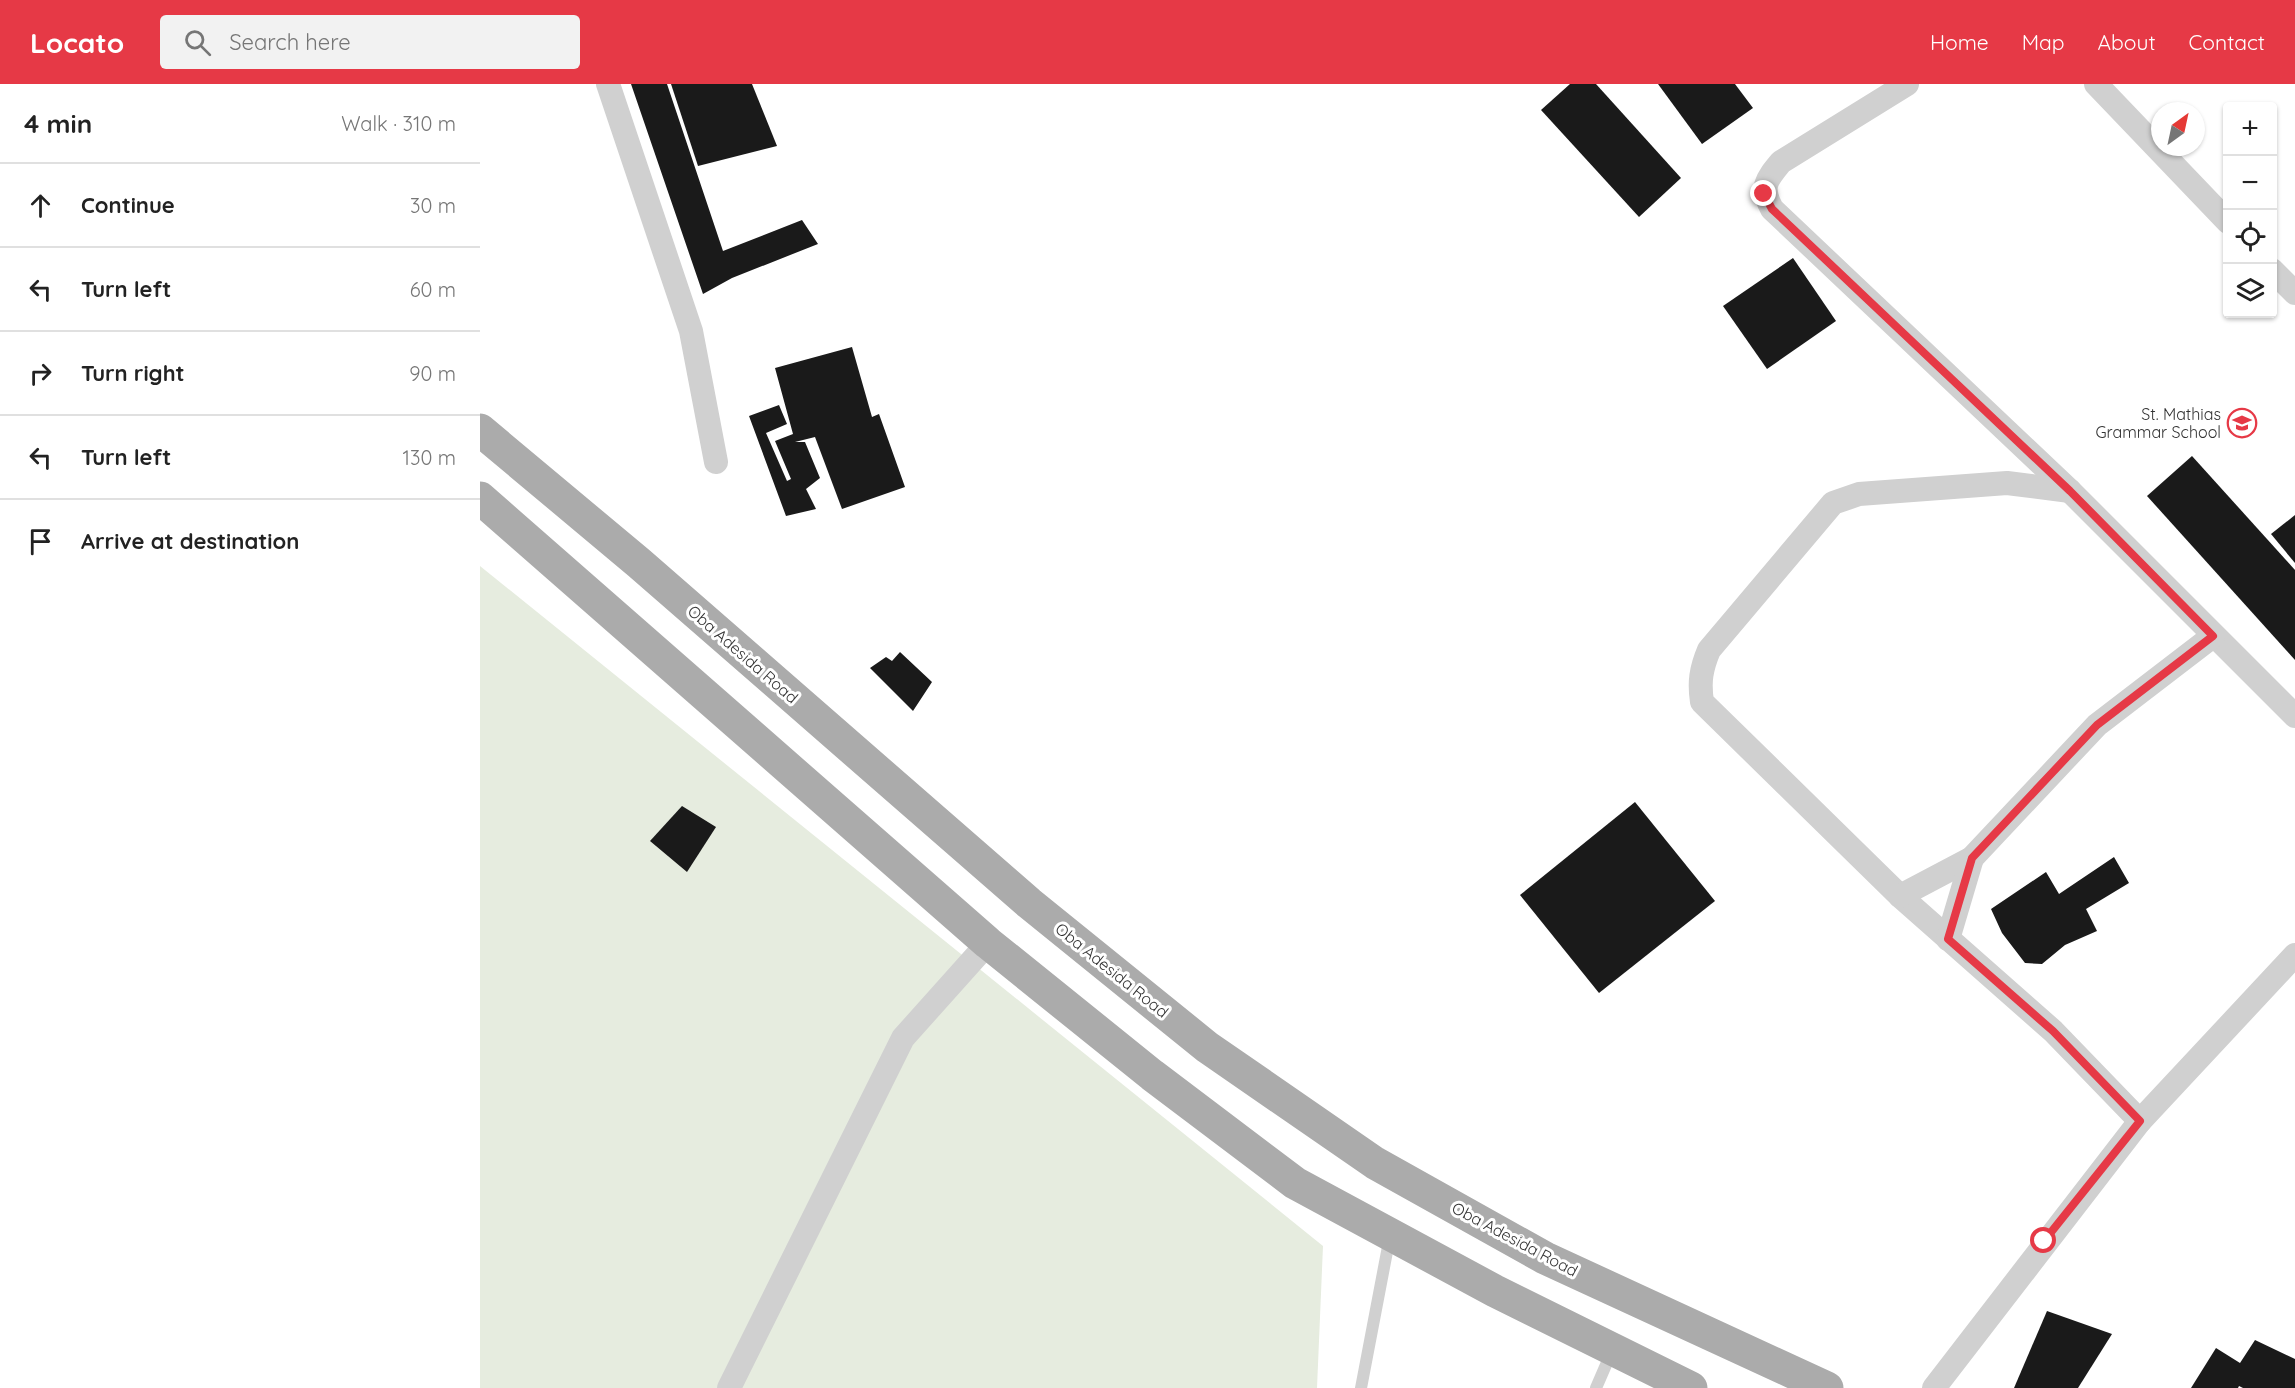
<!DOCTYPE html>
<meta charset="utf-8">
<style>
:root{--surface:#fff;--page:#f2f2f2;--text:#222;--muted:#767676;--line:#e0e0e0;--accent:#e63946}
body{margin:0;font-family:Quicksand,sans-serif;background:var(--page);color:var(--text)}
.controls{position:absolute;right:18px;top:18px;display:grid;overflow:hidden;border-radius:6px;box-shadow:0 2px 4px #0004}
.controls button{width:54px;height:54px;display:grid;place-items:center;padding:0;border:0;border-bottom:2px solid var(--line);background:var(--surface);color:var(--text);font:30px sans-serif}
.compass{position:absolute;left:1671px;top:18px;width:54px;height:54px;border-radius:50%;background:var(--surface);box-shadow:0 2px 4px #0004;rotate:33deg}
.stop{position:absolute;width:18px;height:18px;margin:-14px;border:4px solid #e63946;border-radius:50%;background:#fff}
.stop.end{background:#e63946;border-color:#fff;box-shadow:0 2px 6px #0008}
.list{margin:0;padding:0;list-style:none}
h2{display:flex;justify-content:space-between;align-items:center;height:78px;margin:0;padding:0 24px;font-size:26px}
h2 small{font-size:20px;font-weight:400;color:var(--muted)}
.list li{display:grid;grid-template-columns:39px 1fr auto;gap:18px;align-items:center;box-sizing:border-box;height:84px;padding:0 24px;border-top:2px solid var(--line)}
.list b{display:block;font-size:22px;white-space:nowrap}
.list em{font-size:20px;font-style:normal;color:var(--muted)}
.icon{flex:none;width:33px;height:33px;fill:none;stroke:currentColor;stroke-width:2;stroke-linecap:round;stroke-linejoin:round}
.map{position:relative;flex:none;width:1815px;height:1304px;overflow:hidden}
header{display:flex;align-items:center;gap:36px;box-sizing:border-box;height:84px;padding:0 30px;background:var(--accent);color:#fff}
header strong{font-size:28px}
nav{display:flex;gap:33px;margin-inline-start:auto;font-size:21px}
.search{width:420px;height:54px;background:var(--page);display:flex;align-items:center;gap:15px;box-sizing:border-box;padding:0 21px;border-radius:6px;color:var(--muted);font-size:22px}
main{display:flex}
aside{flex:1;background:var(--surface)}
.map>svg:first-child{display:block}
.green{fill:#e6ecdf}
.building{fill:#1a1a1a}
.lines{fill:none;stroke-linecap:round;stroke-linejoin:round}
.service{stroke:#d0d0d0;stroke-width:12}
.minor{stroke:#d0d0d0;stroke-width:24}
.primary{stroke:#ababab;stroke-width:33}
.route{stroke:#e63946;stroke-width:8}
.labels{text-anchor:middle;stroke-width:6;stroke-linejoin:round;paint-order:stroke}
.poi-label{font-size:16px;fill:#333;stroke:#fff;text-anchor:end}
.street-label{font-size:16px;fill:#333;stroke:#fff}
</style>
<header>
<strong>Locato</strong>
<div class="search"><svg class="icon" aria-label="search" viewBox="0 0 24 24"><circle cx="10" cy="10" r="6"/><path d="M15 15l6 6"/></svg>Search here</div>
<nav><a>Home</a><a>Map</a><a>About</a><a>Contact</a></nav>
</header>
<main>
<aside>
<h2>4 min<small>Walk · 310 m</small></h2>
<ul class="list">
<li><svg class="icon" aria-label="ahead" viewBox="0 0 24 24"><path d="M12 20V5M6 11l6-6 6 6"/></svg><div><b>Continue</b></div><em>30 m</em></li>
<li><svg class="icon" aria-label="left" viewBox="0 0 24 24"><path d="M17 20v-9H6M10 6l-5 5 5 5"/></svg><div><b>Turn left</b></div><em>60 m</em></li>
<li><svg class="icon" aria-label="right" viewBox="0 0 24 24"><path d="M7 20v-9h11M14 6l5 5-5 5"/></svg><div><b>Turn right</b></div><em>90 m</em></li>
<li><svg class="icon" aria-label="left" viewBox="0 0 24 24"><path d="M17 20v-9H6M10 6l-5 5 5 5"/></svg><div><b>Turn left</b></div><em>130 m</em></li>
<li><svg class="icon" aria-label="arrive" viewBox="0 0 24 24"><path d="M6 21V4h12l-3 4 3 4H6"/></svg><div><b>Arrive at destination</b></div></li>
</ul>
</aside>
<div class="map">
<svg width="1815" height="1304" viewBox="0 0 1815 1304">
<rect width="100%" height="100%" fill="#fff"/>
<polygon class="green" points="0,482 843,1162 837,1304 0,1304"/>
<g class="building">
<polygon points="151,0 187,0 243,167 322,136 338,160 252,194 223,210"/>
<polygon points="191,0 272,0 297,62 218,82"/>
<polygon points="1090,0 1116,0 1201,94 1159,133 1061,26"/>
<polygon points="1178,0 1255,0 1273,24 1222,60"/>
<polygon points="1313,174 1356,237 1287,285 1243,222"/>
<polygon points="372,263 392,333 399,330 425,403 362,425 335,353 315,358 325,358 340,394 326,405 336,425 306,432 269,332 299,321 307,340 286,349 307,397 311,395 295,357 313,350 295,284"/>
<polygon points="1712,372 1815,486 1815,576 1667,412"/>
<polygon points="1815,431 1815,479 1791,450"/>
<polygon points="420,568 452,598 433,627 390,584 406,573 412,577"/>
<polygon points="1155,718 1235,817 1119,909 1040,811"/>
<polygon points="202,722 236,743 207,788 170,757"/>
<polygon points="1634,773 1649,799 1606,825 1617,847 1585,861 1562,880 1545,879 1522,849 1511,825 1566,788 1579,810"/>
<polygon points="1567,1227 1632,1250 1598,1304 1534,1304"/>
<polygon points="1775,1256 1815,1275 1815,1304 1763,1304 1759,1302 1758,1304 1711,1304 1736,1264 1760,1279"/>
</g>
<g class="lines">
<g class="service">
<polyline points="881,1304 910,1152"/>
<polyline points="1116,1304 1132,1267"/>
</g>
<g class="minor">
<polyline points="128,0 211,247 236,378"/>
<path d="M 1427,0 L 1301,78 C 1286,96 1280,103 1292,125 L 1590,407 L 1815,632"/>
<polyline points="1616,0 1748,138"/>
<polyline points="1792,186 1815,209"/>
<path d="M 1590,407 L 1527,399 L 1379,410 L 1353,419 L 1229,566 C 1221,585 1219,598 1222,618 L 1420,812 L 1573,947 L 1660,1037"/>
<polyline points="1420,812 1492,774 1617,641 1733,552"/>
<polyline points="1468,855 1492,774"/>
<polyline points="249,1304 423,954 508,859"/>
<polyline points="1454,1304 1660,1037 1815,871"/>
</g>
<g class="primary">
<polyline points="0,346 159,479 549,819 727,963 895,1079 1065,1174 1347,1304"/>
<polyline points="0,414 508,859 672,991 815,1099 1015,1207 1211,1304"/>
</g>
</g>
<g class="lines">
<polyline class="route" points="1284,110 1292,125 1590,407 1733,552 1617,641 1492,774 1468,855 1573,947 1660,1037 1564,1157"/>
</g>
<defs>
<g id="school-ring" transform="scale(1.5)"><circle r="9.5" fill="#fff" stroke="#e63946" stroke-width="1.5"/><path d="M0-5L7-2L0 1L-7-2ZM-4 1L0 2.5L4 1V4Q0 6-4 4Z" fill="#e63946"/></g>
</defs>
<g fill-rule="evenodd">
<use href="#school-ring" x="1762" y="339"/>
</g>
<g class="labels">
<g class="poi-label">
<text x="1741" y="336">St. Mathias<tspan x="1741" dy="18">Grammar School</tspan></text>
</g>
<g class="street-label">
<text transform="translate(263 570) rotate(41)" y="6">Oba Adesida Road</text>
<text transform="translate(632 886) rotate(39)" y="6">Oba Adesida Road</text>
<text transform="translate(1035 1155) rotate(28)" y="6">Oba Adesida Road</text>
</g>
</g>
</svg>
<div class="controls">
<button>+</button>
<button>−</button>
<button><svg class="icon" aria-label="locate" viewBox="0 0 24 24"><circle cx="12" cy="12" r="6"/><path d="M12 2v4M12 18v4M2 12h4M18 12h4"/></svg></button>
<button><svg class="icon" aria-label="layers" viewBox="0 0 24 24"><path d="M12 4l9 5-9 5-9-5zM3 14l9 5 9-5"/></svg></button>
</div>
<svg class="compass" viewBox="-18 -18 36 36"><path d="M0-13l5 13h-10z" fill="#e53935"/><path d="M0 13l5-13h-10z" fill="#767676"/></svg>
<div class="stop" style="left:1564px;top:1157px"></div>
<div class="stop end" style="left:1284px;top:110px"></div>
</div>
</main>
